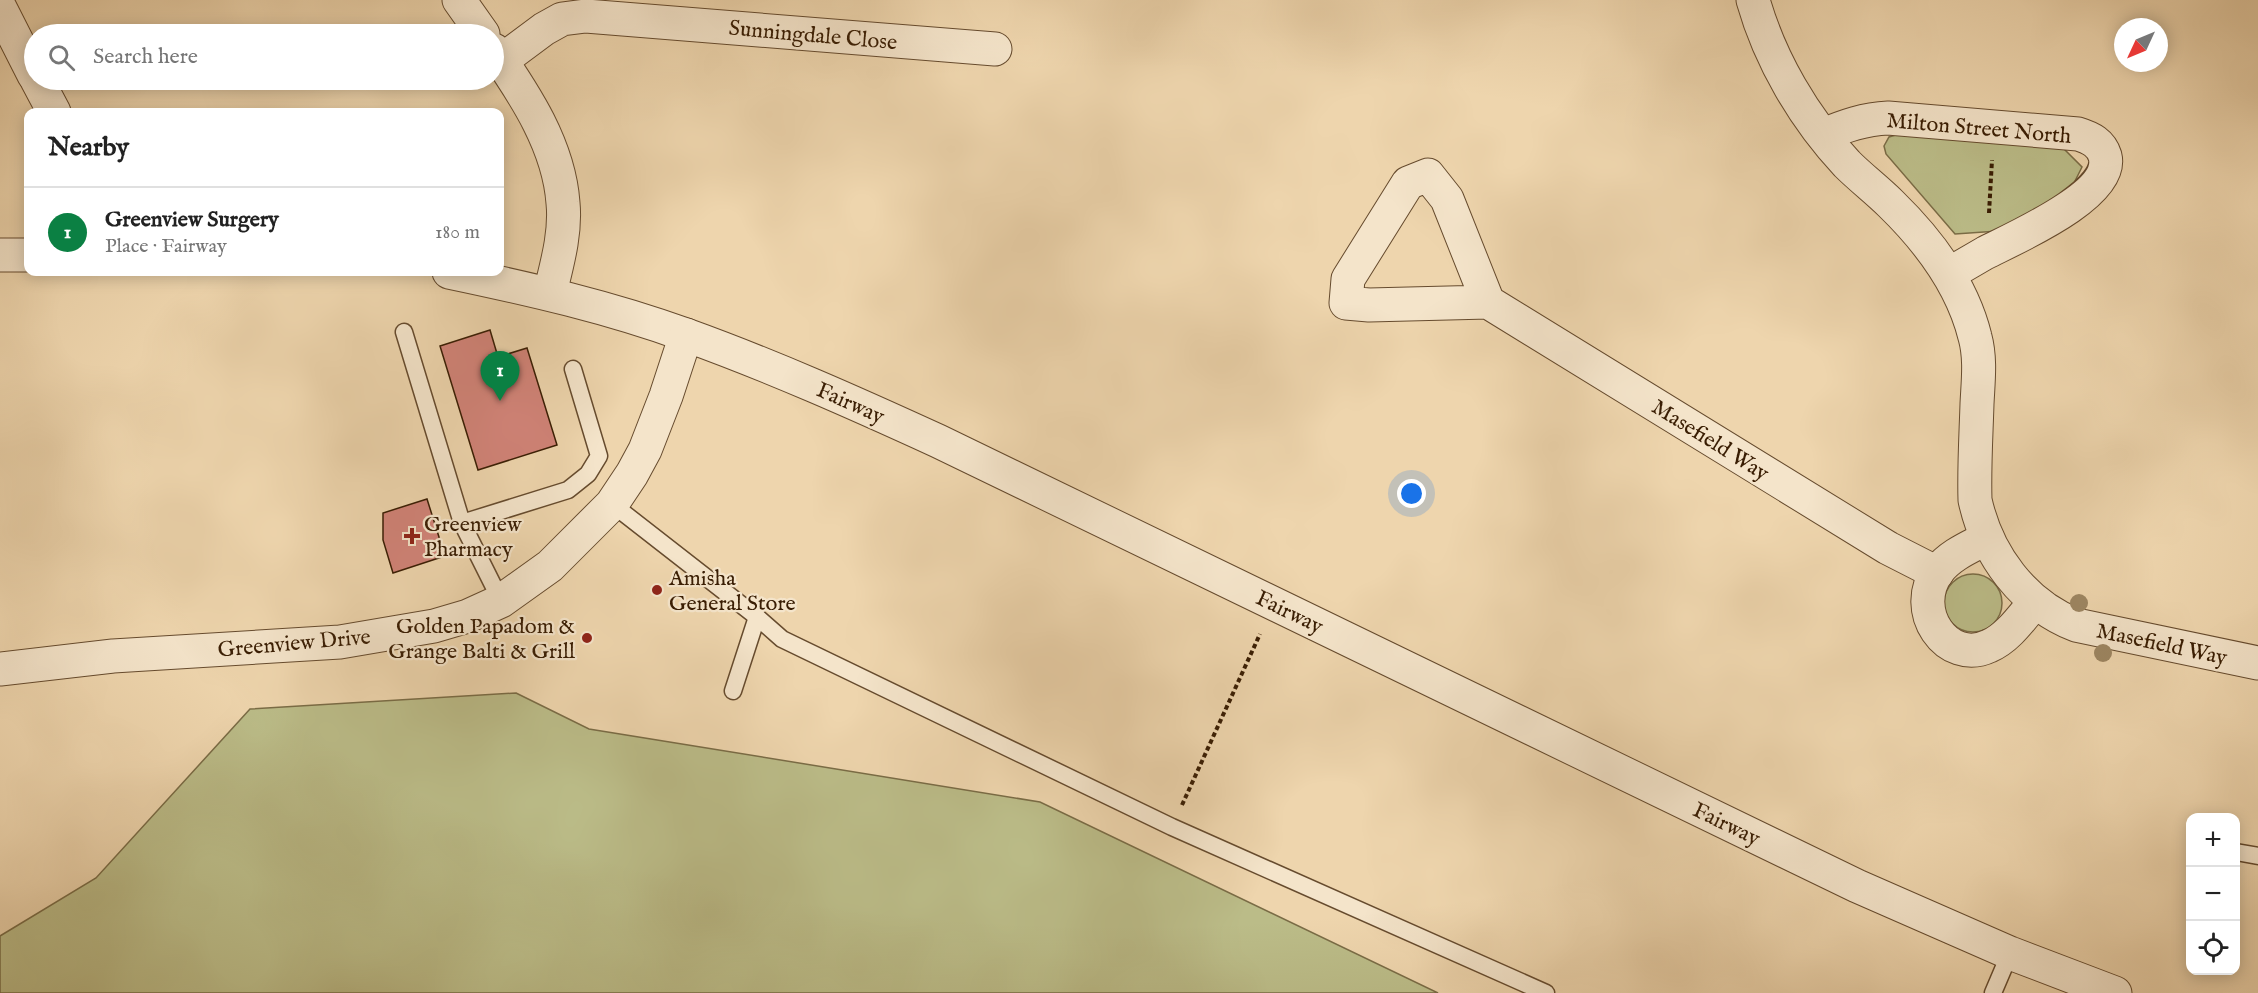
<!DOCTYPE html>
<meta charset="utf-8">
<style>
:root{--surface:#fff;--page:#f2f2f2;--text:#222;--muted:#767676;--line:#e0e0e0;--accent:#0b8043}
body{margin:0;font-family:"IM FELL English",serif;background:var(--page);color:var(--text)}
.controls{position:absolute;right:18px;bottom:18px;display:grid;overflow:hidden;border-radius:12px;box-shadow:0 3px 15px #0003}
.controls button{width:54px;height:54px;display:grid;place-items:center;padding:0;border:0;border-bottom:2px solid var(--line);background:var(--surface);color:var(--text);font:30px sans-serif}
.compass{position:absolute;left:2114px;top:18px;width:54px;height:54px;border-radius:50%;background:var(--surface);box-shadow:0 3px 15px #0003;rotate:226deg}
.you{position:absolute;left:1412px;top:494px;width:21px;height:21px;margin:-15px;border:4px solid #fff;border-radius:50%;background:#1a73e8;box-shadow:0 0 0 9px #1a73e833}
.badge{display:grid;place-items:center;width:39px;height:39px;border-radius:50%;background:var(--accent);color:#fff;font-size:20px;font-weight:700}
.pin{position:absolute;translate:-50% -50px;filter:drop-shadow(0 2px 3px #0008)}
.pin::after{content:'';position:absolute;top:32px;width:21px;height:18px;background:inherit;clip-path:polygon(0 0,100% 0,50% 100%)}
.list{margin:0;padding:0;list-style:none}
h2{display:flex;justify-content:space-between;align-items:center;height:78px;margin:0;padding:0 24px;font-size:26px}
h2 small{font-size:20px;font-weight:400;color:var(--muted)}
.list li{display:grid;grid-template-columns:39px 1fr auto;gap:18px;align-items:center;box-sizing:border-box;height:90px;padding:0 24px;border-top:2px solid var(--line)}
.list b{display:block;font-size:22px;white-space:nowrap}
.list p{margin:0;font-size:20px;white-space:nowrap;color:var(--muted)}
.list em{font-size:20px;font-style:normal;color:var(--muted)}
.icon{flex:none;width:33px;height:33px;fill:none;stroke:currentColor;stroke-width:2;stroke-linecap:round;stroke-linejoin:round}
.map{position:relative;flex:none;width:2258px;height:993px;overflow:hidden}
.search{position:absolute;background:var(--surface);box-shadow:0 3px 15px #0003;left:24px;top:24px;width:480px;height:66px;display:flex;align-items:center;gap:15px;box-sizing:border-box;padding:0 21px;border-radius:33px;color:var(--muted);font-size:22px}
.panel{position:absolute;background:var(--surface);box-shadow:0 3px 15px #0003;left:24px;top:108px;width:480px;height:168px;border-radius:12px}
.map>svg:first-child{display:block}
.green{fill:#bbbc88;stroke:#7a6c46;stroke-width:1.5}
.building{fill:#d18378;stroke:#391d03;stroke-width:1.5}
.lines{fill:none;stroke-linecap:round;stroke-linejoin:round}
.lane-casing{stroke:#664b2e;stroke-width:19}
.street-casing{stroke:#664b2e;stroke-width:35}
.path{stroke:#391d03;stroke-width:4;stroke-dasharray:4.5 3;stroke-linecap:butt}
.lane{stroke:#f4e4ca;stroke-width:16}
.street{stroke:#f4e4ca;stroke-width:33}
.tree{fill:#9d8662}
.poi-dot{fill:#8f2418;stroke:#f4e4ca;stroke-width:2}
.labels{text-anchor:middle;stroke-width:4.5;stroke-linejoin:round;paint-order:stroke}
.street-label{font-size:22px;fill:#391d03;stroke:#f4e4ca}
.poi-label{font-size:22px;fill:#391d03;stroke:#f4e4ca;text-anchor:start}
</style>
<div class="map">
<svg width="2258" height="993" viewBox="0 0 2258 993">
<rect width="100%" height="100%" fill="#eed5ad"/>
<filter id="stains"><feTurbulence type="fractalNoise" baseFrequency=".00333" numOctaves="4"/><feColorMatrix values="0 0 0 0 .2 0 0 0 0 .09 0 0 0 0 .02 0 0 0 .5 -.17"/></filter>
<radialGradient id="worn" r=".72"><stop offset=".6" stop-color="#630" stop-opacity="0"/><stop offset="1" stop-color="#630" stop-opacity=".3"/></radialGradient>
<g class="green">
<polygon points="1899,134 2058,143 2082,167 2071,189 2013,230 1955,234 1886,154 1884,146 1889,137"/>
<circle cx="1973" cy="603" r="29"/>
<polygon points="516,693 589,729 1040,802 1438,993 0,993 0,936 96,878 250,709"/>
</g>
<g class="building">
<polygon points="490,330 498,357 527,348 557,445 478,470 440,346"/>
<polygon points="427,499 445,556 393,573 383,540 383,513"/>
</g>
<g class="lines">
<g class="lane-casing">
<g id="lane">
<polyline points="404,332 462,523 501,601"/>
<polyline points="612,504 757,617 782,639 1172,827 1546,993"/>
<polyline points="462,523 568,490 588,474 599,456 573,369"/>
<polyline points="733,691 757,617"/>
<polyline points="2236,852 2258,856"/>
<polyline points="1993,993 2010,953"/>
</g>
</g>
<g class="street-casing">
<g id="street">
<polyline points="459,0 483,34"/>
<path d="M 1753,0 C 1770,60 1804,118 1847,164 C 1861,178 1877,190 1891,204 C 1929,241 1962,284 1975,337 C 1981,359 1978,382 1977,404 C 1976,436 1974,468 1975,500 C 1987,555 2023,604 2076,625 L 2258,663"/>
<polyline points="0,8 34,75"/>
<path d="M 494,50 C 525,95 559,146 563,203 C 566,233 557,264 550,293"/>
<polyline points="501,61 544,29 562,19 586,16 995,49"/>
<polyline points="37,80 54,112"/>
<path d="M 1823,135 C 1845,126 1864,119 1888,118 L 2078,134 C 2091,138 2101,143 2105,156 C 2115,195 2012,239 1985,253 C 1973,260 1961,267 1949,274"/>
<polyline points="0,255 28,255"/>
<path d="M 449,272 C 530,289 609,307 686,335 C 772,366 855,403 938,441 L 1857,886 L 2010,953 L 2115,993"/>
<polyline points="1488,302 1447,199 1428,175 1408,183 1348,279 1346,303 1369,305 1488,302 1888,548 1937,573"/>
<path d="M 1987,538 C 1970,547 1950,555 1938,571 C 1909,610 1947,666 1989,646 C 2008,638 2022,617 2035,602"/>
<polyline points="0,669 113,656 340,642 434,626 468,616 501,601 550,566 612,504 632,474 645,450 666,396 686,335"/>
</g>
</g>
<g class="path">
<polyline points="1989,213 1992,160"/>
<polyline points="1182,805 1260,634"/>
</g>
<use href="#lane" class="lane"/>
<use href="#street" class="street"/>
</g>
<g class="tree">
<circle cx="2079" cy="603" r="9"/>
<circle cx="2103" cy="653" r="9"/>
</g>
<g class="poi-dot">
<path d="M409 527h6v6h6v6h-6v6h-6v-6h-6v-6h6z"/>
<circle cx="657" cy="590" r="6"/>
<circle cx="587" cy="638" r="6"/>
</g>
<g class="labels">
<g class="street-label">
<text transform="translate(813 34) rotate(5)" y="8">Sunningdale Close</text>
<text transform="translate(1979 127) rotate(5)" y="8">Milton Street North</text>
<text transform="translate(851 402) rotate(24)" y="8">Fairway</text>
<text transform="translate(1711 439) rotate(32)" y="8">Masefield Way</text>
<text transform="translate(1290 611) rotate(26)" y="8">Fairway</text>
<text transform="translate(294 642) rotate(-5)" y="8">Greenview Drive</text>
<text transform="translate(2162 643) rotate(12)" y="8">Masefield Way</text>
<text transform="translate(1727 823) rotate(26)" y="8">Fairway</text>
</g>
<g class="poi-label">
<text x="424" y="531">Greenview<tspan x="424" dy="25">Pharmacy</tspan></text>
<text x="669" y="585">Amisha<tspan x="669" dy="25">General Store</tspan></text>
<text x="575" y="633" text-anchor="end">Golden Papadom &amp;<tspan x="575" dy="25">Grange Balti &amp; Grill</tspan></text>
</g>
</g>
<rect width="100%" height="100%" filter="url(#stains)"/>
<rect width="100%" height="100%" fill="url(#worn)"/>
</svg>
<div class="controls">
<button>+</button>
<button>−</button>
<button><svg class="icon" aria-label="locate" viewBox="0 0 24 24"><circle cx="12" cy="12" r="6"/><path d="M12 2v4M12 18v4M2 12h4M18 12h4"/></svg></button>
</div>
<svg class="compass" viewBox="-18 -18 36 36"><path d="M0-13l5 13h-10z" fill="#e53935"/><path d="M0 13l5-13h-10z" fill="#767676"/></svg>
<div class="you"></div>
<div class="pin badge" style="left:500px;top:401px">1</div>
<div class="search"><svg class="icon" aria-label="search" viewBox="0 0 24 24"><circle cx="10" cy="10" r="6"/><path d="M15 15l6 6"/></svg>Search here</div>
<section class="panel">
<h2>Nearby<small></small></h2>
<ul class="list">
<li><span class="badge">1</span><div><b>Greenview Surgery</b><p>Place · Fairway</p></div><em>180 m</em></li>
</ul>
</section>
</div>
